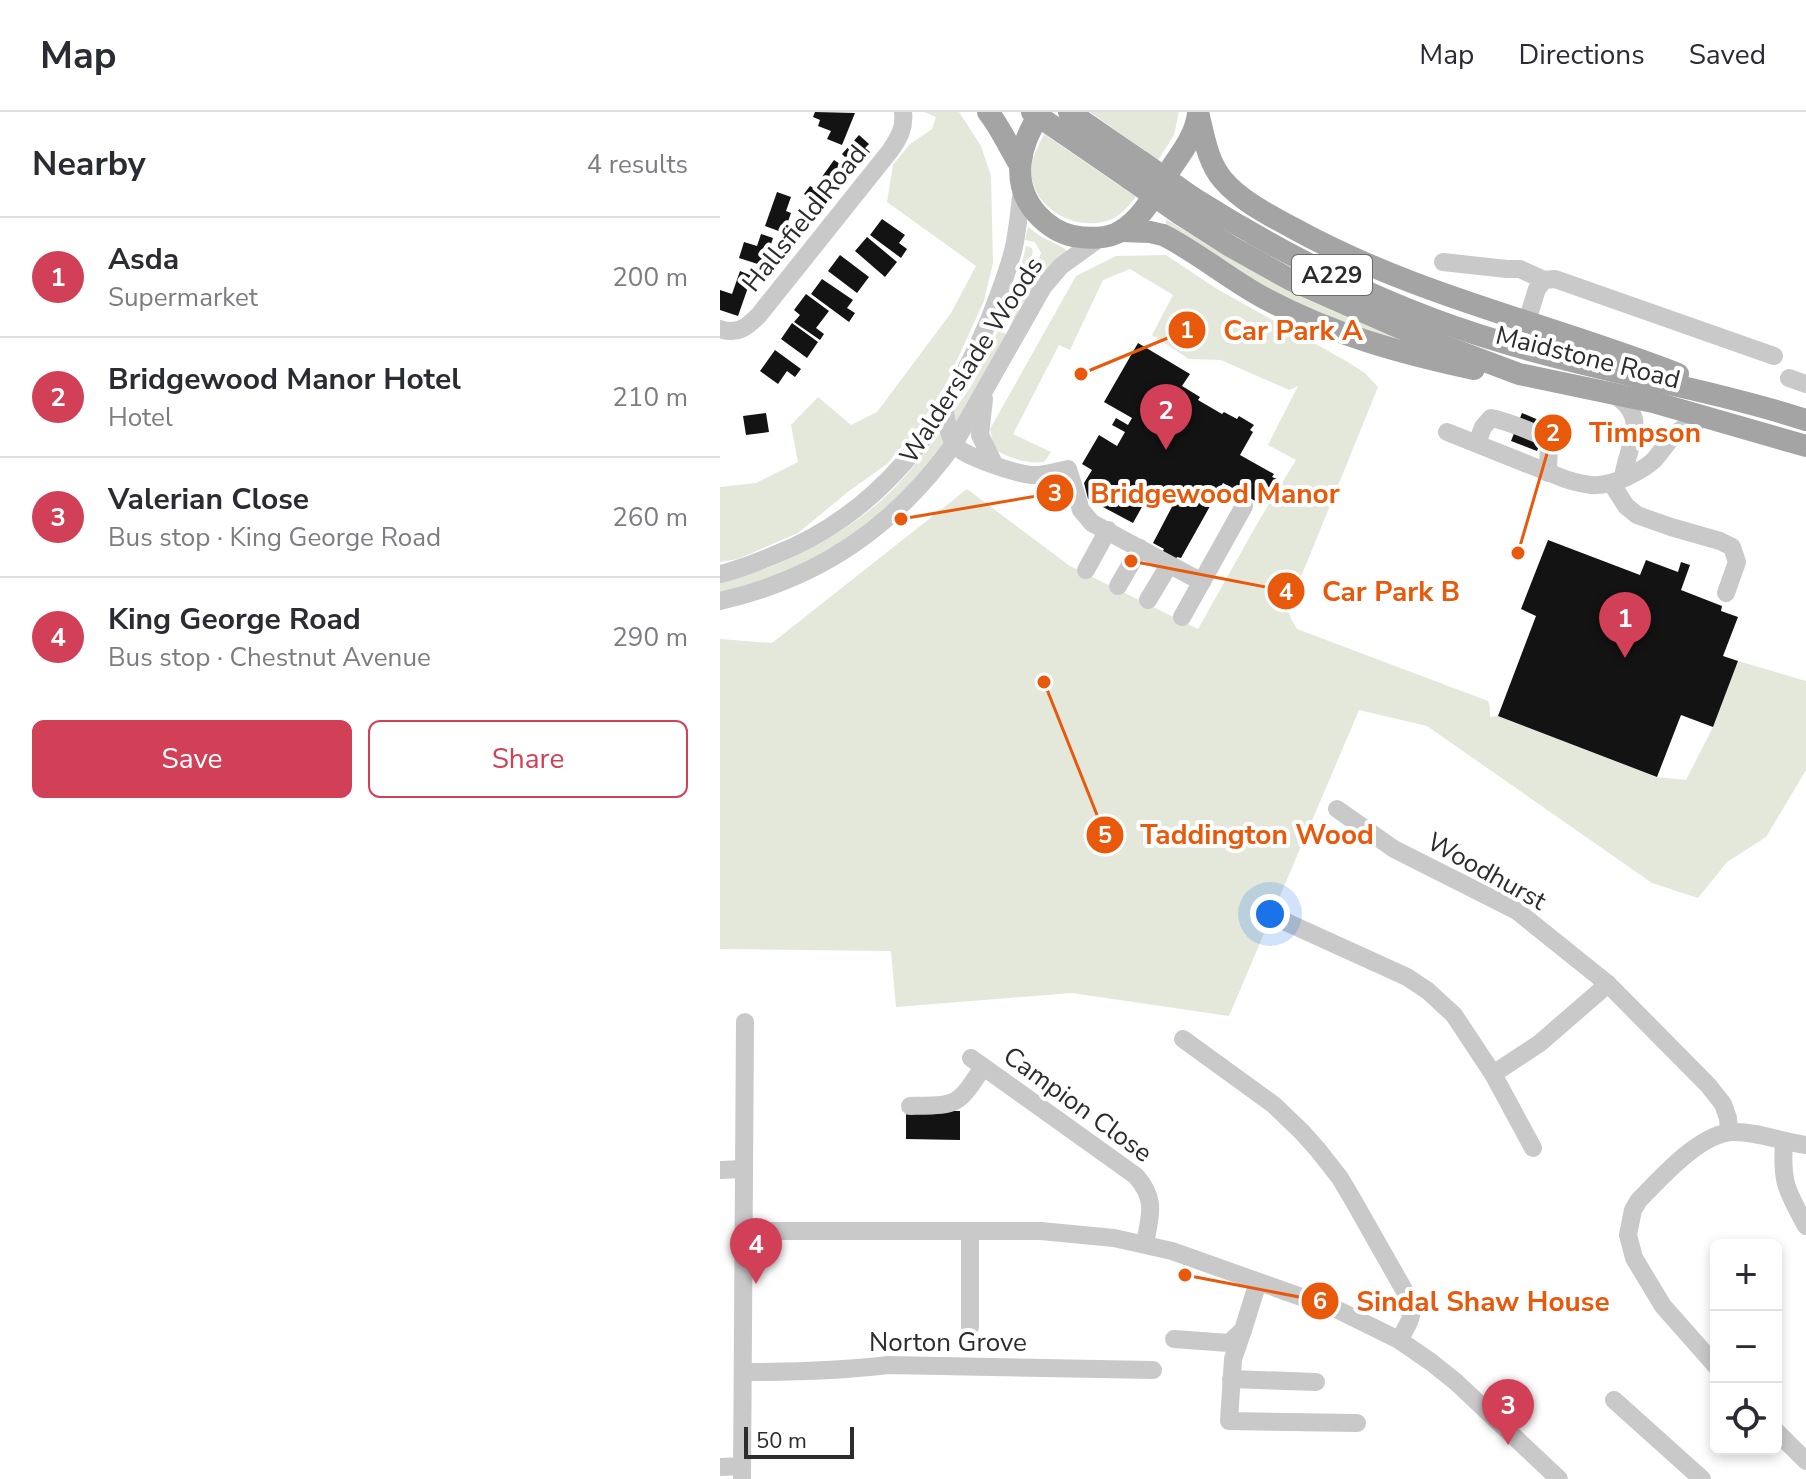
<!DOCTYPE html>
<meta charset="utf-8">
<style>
:root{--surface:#fff;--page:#f7f7f7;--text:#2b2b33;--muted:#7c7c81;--line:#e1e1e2;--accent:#d24057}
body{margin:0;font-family:"Nunito Sans",sans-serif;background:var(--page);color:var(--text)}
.controls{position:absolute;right:24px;bottom:24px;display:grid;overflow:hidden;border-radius:12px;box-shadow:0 4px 12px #0003}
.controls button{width:72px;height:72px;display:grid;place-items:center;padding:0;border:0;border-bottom:2px solid var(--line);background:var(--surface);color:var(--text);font:40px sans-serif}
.scale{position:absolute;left:24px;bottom:20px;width:110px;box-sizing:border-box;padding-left:8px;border:4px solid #2c2c2c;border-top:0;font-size:22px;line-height:28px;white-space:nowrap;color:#2c2c2c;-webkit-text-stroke:6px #fff;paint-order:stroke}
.you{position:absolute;left:550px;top:802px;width:28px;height:28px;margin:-20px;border:6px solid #fff;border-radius:50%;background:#1a73e8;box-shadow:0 0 0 12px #1a73e833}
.badge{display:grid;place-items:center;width:52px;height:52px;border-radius:50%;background:var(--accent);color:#fff;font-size:26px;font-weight:700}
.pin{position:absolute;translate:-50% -66px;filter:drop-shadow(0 2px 4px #0008)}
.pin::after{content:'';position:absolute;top:42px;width:28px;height:24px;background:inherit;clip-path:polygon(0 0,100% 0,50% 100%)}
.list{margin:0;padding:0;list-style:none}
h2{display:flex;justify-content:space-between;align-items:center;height:104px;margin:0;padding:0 32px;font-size:34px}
h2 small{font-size:26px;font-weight:400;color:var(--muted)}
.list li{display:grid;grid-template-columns:52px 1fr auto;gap:24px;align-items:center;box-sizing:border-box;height:120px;padding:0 32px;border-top:2px solid var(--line)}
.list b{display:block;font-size:30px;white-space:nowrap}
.list p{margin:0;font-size:26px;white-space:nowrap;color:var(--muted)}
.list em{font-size:26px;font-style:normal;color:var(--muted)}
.actions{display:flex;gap:16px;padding:24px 32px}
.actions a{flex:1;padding:18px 0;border:2px solid var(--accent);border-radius:12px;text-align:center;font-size:28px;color:var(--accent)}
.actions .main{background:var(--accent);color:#fff}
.icon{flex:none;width:44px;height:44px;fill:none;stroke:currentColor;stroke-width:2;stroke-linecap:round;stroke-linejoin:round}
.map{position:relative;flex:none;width:1086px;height:1367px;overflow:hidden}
header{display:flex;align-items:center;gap:48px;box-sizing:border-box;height:112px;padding:0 40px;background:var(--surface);border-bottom:2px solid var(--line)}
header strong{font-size:38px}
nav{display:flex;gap:44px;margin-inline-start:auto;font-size:28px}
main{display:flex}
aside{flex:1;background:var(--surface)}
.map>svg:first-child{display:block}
.green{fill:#e3e8db}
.building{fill:#131313}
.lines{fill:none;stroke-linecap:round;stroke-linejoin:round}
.minor{stroke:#c9c9c9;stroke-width:18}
.major{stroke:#a4a4a4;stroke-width:22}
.major-bridge{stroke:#a4a4a4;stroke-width:22}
.labels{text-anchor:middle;stroke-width:8;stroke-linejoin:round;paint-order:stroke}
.shield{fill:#fff;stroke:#6b6b6b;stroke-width:2}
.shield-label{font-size:24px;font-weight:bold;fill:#2c2c2c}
.street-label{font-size:26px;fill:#2c2c2c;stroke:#fff}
.leader{fill:none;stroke:#e8590c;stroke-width:3}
.callout-dot{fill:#e8590c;stroke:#fff;stroke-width:3}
.mark-label{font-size:24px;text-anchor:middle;font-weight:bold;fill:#fff}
.callout-label{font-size:28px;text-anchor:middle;font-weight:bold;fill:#e8590c;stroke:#fff;stroke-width:8;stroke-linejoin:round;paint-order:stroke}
</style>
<header>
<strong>Map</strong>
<nav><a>Map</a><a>Directions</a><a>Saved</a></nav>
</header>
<main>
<aside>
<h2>Nearby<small>4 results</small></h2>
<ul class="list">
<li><span class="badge">1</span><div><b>Asda</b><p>Supermarket</p></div><em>200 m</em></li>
<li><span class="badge">2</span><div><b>Bridgewood Manor Hotel</b><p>Hotel</p></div><em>210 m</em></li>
<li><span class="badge">3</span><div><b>Valerian Close</b><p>Bus stop · King George Road</p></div><em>260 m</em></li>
<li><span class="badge">4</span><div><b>King George Road</b><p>Bus stop · Chestnut Avenue</p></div><em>290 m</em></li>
</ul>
<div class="actions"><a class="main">Save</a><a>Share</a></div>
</aside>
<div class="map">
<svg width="1086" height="1367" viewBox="0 0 1086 1367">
<rect width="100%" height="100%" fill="#fff"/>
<g class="green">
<polygon points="204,0 239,0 261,34 271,64 273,151 264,189 226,272 199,314 167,352 129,379 78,421 18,447 0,450 0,375 36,371 78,350 71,313 98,285 131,313 157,300 231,201 256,154 167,90 173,53 190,32 212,17 216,5"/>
<polygon points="370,0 459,0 454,23 438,48"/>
<path d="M 324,22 L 416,85 C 408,95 399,105 387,109 C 351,120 305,91 312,51 C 314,41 320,31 324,22 Z"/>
<polygon points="446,107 511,147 679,225 677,231 628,217 540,173 446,116"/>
<polygon points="308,115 320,124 344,136 346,139 289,217 321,141 315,130 305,128"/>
<path d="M 306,134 L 312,136 C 316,155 290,195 282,214 L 282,218 L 287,224 L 235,315 L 233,300 C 240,289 248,280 254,269 C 275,229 297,177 306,134 Z"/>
<path d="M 446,143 L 497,177 L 626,249 L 645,261 L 658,275 L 568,497 L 571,507 L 577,517 L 768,589 L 770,595 L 770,605 L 778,604 L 937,665 L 966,668 L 993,615 L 1018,549 L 1086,569 L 1086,658 L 1046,725 L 1007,750 L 978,786 L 932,771 L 707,614 L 639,598 L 509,904 L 352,881 L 176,895 L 171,839 L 0,837 L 0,527 L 52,531 L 247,377 L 350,454 L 478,517 L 541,405 L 576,348 L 548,333 L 578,274 L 569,278 L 501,248 L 469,247 L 432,223 L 453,183 L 410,157 L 383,168 L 350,238 L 339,233 L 293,322 L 331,340 L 324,350 C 305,352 291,346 275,338 L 270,317 L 356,164 L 396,144 Z"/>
<path d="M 223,317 L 225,333 L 171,393 L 133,422 L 107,439 L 61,462 L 0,481 L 0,470 C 14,466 28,462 41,458 C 88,442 142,410 176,374 C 193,356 208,336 223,317 Z"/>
</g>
<g class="building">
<polygon points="95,0 135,1 122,33 107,27 111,19 98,14 100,8 93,5"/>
<polygon points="139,23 149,32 145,36 150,40 134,59 127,53 130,50 122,42"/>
<polygon points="114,48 132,60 122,73 114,67 108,77 113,81 103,96 84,82 90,74 94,76"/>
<polygon points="57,80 71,85 66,99 71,101 64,121 45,114"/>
<polygon points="162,107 185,123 179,131 187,137 181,146 150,123"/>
<polygon points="41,122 53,126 44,154 19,146 24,130 37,134"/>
<polygon points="147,125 177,150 165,165 135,139"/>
<polygon points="120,143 149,165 137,181 108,159"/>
<polygon points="20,159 32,164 18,204 0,198 0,178 12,182"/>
<polygon points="102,167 133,188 127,196 135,201 129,210 91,182"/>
<polygon points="86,182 109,199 96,216 104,222 100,228 74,210 80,203 74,198"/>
<polygon points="72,211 98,230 87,246 61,227"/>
<polygon points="418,231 470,262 462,274 480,285 478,288 502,302 504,300 517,307 519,304 534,313 530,318 533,320 520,343 554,362 552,365 557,367 549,381 544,378 537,390 503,371 461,446 457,445 454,451 441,443 444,437 433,431 455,389 432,377 413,411 368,387 364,371 372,358 362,352 379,323 397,334 405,320 392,313 396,306 408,313 412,306 384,290"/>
<polygon points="55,238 81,257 75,265 67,259 58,272 40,259"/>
<polygon points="46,301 49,320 26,323 23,304"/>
<polygon points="802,301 828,312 817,339 791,329"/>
<polygon points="828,428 920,463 926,448 958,460 961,450 970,453 961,478 1002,494 1001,499 1018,505 1003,544 1018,549 993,615 961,603 937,665 778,604 816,504 801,497"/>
<polygon points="186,999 240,999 240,1028 186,1027"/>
</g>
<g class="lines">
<g class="minor">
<polyline points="723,150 787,157 800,157 824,168"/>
<polyline points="807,209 817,177 824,168 835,167 1054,244"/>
<path d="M 0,217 C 18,223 27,215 39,203 L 170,39 C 179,26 185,16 183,0"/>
<polyline points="1069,266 1086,272"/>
<path d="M 891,281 C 933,305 907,332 903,366"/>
<polyline points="264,287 260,323 274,352"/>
<path d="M 224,296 C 227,307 228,324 235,333 C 244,345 301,364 317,363 C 327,363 338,359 348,357 L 361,398 L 372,411 L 482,470"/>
<path d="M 727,320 L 845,367 C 870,375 882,376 907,365 C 917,360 926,356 934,348 C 941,340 947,331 954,323 C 964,314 976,309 988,305"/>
<path d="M 757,331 L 763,315 L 771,306 C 791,310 810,319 829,327 L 828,361"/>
<polyline points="892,372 906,394 917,403 951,415 1000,429 1012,435 1017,450 1006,481"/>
<polyline points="366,458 388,418"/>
<path d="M 0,462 C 18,458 35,451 52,444 C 161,402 225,313 269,208 C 278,185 287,162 293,139 C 298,119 299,98 302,78"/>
<polyline points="398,474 420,436"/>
<polyline points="428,488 449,453"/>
<path d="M 0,489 C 100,466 174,415 234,332 L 323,175 L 341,154 L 381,125"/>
<polyline points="462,505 524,394"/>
<polyline points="617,697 674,737 797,799 888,872 988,973 1003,992 1008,1006 1009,1020"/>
<polyline points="566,810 687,865 708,879 734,903 773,962 813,1036"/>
<path d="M 463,927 L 554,993 L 582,1020 L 598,1038 L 620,1066 L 633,1088 L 692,1192 C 693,1207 686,1216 679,1228"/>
<path d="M 251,946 L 416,1064 C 437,1088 430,1103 425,1132"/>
<polyline points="773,962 820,931 888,872"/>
<path d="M 190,994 C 238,993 237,995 263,955"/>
<path d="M 1064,1030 C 1061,1071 1067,1079 1086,1114"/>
<polyline points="0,1058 23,1057"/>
<polyline points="24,1119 321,1119 394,1126 452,1139 618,1198 679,1228 711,1250 736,1270 839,1367"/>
<polyline points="250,1119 250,1215"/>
<polyline points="523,1218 513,1247 509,1309 637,1311"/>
<polyline points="454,1227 509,1231 523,1218 538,1170"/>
<path d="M 996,1254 L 943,1194 L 914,1146 L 908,1123 L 913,1098 L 919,1088 C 941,1066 980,1021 1013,1020 C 1035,1019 1063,1030 1086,1033"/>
<path d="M 23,1260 C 71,1260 119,1259 168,1253 L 433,1258"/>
<polyline points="511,1267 596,1270"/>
<polyline points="894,1288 982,1367"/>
<polyline points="1056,1319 1086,1349"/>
<polyline points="0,1355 22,1354"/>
<polyline points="22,1367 25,910"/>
</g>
<g class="major">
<path d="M 268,0 C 281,16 289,36 300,53"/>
<path d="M 321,0 C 300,31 289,71 317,102 C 327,113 339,121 353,124 C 368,127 388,127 401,119 C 422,107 435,81 448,61 C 460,42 475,25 478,2"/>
<polyline points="349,0 422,50"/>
<path d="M 478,0 C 484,24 487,49 503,68 C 521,89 549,103 573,116 C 694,183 830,212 958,262"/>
<polyline points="343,21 410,67"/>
<path d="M 472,85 C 570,147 674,199 785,231 C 884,261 987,276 1086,308"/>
<polyline points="460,102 510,134 571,168 703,226 799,262 933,290 1086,334"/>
<path d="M 401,119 L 430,120 L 443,123 C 479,141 510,168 546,187 C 614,223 680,241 754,257"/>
</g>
<g class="major-bridge">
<polyline points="312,0 343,21"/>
<polyline points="422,50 472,85"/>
<polyline points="410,67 460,102"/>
</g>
</g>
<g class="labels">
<rect class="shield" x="572" y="143" width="80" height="40" rx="6"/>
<g class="shield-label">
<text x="612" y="171">A229</text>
</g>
<g class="street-label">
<text transform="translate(84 106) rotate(-51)" y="9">Hallsfield Road</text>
<text transform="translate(868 245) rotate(14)" y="9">Maidstone Road</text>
<text transform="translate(251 248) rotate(-57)" y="9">Walderslade Woods</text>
<text transform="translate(767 759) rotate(29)" y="9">Woodhurst</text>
<text transform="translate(358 992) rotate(36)" y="9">Campion Close</text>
<text x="228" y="1239">Norton Grove</text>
</g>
</g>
<path class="leader" d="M361 262L467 218M798 441L833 321M181 407L335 381M411 449L566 479M324 570L385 723M465 1163L600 1189"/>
<g class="callout-dot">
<circle cx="361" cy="262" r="8"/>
<circle cx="798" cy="441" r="8"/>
<circle cx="181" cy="407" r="8"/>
<circle cx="411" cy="449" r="8"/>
<circle cx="324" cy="570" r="8"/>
<circle cx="465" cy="1163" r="8"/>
<circle cx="467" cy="218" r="20"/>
<circle cx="833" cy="321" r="20"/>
<circle cx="335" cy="381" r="20"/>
<circle cx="566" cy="479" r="20"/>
<circle cx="385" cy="723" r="20"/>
<circle cx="600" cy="1189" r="20"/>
</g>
<g class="mark-label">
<text x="467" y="226">1</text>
<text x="833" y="329">2</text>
<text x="335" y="389">3</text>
<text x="566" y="488">4</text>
<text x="385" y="731">5</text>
<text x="600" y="1197">6</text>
</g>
<g class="callout-label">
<text x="573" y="228">Car Park A</text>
<text x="925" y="330">Timpson</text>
<text x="495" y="391">Bridgewood Manor</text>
<text x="671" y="489">Car Park B</text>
<text x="537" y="732">Taddington Wood</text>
<text x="763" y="1199">Sindal Shaw House</text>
</g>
</svg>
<div class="controls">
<button>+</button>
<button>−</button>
<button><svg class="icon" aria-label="locate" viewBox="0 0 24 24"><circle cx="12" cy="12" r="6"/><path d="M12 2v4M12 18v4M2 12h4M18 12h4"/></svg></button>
</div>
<div class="scale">50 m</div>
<div class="you"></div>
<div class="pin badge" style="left:905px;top:546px">1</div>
<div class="pin badge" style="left:446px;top:338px">2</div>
<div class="pin badge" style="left:788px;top:1333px">3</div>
<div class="pin badge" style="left:36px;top:1172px">4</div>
</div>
</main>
